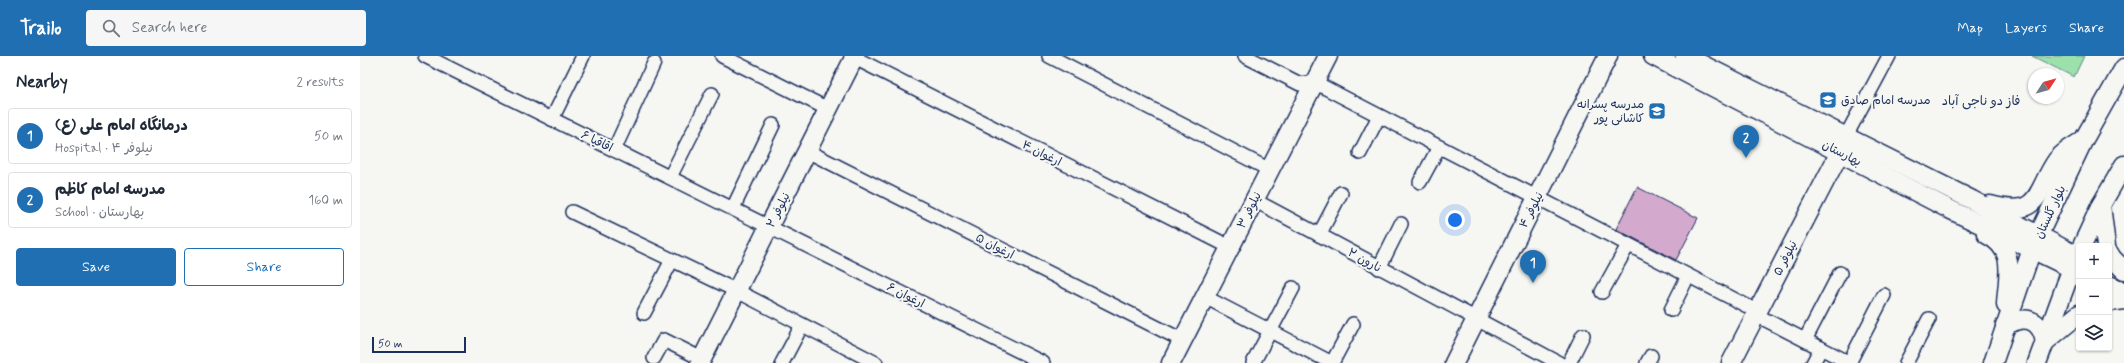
<!DOCTYPE html>
<meta charset="utf-8">
<style>
:root{--surface:#fff;--page:#f6f6f7;--text:#1f2937;--muted:#747a83;--line:#e0e1e3;--accent:#1f6fb2}
body{margin:0;font-family:Mynerve,"Playpen Sans Arabic",sans-serif;background:var(--page);color:var(--text)}
.controls{position:absolute;right:12px;bottom:12px;display:grid;overflow:hidden;border-radius:4px;box-shadow:0 1px 3px #0004}
.controls button{width:36px;height:36px;display:grid;place-items:center;padding:0;border:0;border-bottom:1px solid var(--line);background:var(--surface);color:var(--text);font:20px sans-serif}
.compass{position:absolute;left:1668px;top:12px;width:36px;height:36px;border-radius:50%;background:var(--surface);box-shadow:0 1px 3px #0004;rotate:54deg}
.scale{position:absolute;left:12px;bottom:10px;width:94px;box-sizing:border-box;padding-left:4px;border:2px solid #1b2f5e;border-top:0;font-size:11px;line-height:14px;white-space:nowrap;color:#1b2f5e;-webkit-text-stroke:3px #f6f6f2;paint-order:stroke}
.you{position:absolute;left:1095px;top:164px;width:14px;height:14px;margin:-10px;border:3px solid #fff;border-radius:50%;background:#1a73e8;box-shadow:0 0 0 6px #1a73e833}
.badge{display:grid;place-items:center;width:26px;height:26px;border-radius:50%;background:var(--accent);color:#fff;font-size:13px;font-weight:700}
.pin{position:absolute;translate:-50% -33px;filter:drop-shadow(0 1px 2px #0008)}
.pin::after{content:'';position:absolute;top:21px;width:14px;height:12px;background:inherit;clip-path:polygon(0 0,100% 0,50% 100%)}
.list{margin:0;padding:0;list-style:none}
h2{display:flex;justify-content:space-between;align-items:center;height:52px;margin:0;padding:0 16px;font-size:17px}
h2 small{font-size:13px;font-weight:400;color:var(--muted)}
.list li{display:grid;grid-template-columns:26px 1fr auto;gap:12px;align-items:center;box-sizing:border-box;height:56px;margin:0 8px 8px;padding:0 8px;border:1px solid var(--line);border-radius:4px}
.list b{display:block;font-size:15px;white-space:nowrap}
.list p{margin:0;font-size:13px;white-space:nowrap;color:var(--muted)}
.list em{font-size:13px;font-style:normal;color:var(--muted)}
.actions{display:flex;gap:8px;padding:12px 16px}
.actions a{flex:1;padding:9px 0;border:1px solid var(--accent);border-radius:4px;text-align:center;font-size:14px;color:var(--accent)}
.actions .main{background:var(--accent);color:#fff}
.icon{flex:none;width:22px;height:22px;fill:none;stroke:currentColor;stroke-width:2;stroke-linecap:round;stroke-linejoin:round}
.map{position:relative;flex:none;width:1764px;height:307px;overflow:hidden}
header{display:flex;align-items:center;gap:24px;box-sizing:border-box;height:56px;padding:0 20px;background:var(--accent);color:#fff}
header strong{font-size:19px}
nav{display:flex;gap:22px;margin-inline-start:auto;font-size:14px}
.search{width:280px;height:36px;background:var(--page);display:flex;align-items:center;gap:10px;box-sizing:border-box;padding:0 14px;border-radius:4px;color:var(--muted);font-size:15px}
main{display:flex}
aside{flex:1;background:var(--surface)}
.map>svg:first-child{display:block}
.green{fill:#9ce0ac;stroke:#5c8885}
.building{fill:#d4a9ce;stroke:#1b2f5e}
.lines{fill:none;stroke-linecap:round;stroke-linejoin:round}
.street-casing{stroke:#1b2f5e;stroke-width:16}
.secondary-casing{stroke:#1b2f5e;stroke-width:21}
.street{stroke:#f6f6f2;stroke-width:13}
.secondary{stroke:#f6f6f2;stroke-width:18}
.labels{text-anchor:middle;stroke-width:4;stroke-linejoin:round;paint-order:stroke}
.poi-label{font-size:12px;fill:#1b2f5e;stroke:#f6f6f2;text-anchor:start}
.street-label{font-size:12px;fill:#1b2f5e;stroke:#f6f6f2}
.neighbourhood-label{font-size:13px;fill:#1b2f5e;stroke:#f6f6f2}
</style>
<header>
<strong>Trailo</strong>
<div class="search"><svg class="icon" aria-label="search" viewBox="0 0 24 24"><circle cx="10" cy="10" r="6"/><path d="M15 15l6 6"/></svg>Search here</div>
<nav><a>Map</a><a>Layers</a><a>Share</a></nav>
</header>
<main>
<aside>
<h2>Nearby<small>2 results</small></h2>
<ul class="list">
<li><span class="badge">1</span><div><b>درمانگاه امام علی (ع)</b><p>Hospital · نیلوفر ۴</p></div><em>50 m</em></li>
<li><span class="badge">2</span><div><b>مدرسه امام کاظم</b><p>School · بهارستان</p></div><em>160 m</em></li>
</ul>
<div class="actions"><a class="main">Save</a><a>Share</a></div>
</aside>
<div class="map">
<svg width="1764" height="307" viewBox="0 0 1764 307">
<rect width="100%" height="100%" fill="#f6f6f2"/>
<filter id="ink" filterUnits="userSpaceOnUse"><feTurbulence type="fractalNoise" baseFrequency=".025" numOctaves="2"/><feDisplacementMap in="SourceGraphic" scale="8" xChannelSelector="R" yChannelSelector="G"/><feConvolveMatrix kernelMatrix="1 2 1 2 8 2 1 2 1" color-interpolation-filters="sRGB"/></filter>
<g filter="url(#ink)">
<polygon class="green" points="1672,0 1724,0 1714,21"/>
<polygon class="building" points="1277,131 1338,162 1316,204 1256,173"/>
<g class="lines">
<g class="street-casing">
<g id="street">
<polyline points="65,0 683,307"/>
<polyline points="362,0 468,53"/>
<polyline points="491,0 870,191"/>
<polyline points="689,0 910,114"/>
<polyline points="885,0 940,28 954,26 1389,251 1396,259 1490,307"/>
<polyline points="192,63 223,0"/>
<polyline points="1486,80 1529,0"/>
<polyline points="254,94 294,7"/>
<polyline points="447,95 822,284"/>
<polyline points="1000,97 1019,60"/>
<polyline points="310,121 352,38"/>
<polyline points="1060,126 1079,91"/>
<polyline points="894,144 1199,307"/>
<polyline points="373,152 413,69"/>
<polyline points="212,156 377,235 516,307"/>
<polyline points="959,179 981,137"/>
<polyline points="1019,212 1041,168"/>
<polyline points="1242,236 1268,189"/>
<polyline points="845,241 972,307"/>
<polyline points="1311,254 1328,220"/>
<polyline points="284,257 312,204"/>
<polyline points="1445,284 1480,217"/>
<polyline points="294,302 304,284 342,303"/>
<polyline points="422,307 442,269"/>
<polyline points="893,307 933,232"/>
<polyline points="972,307 993,268"/>
<polyline points="1209,307 1223,279"/>
<polyline points="1287,307 1291,300"/>
<polyline points="1453,307 1461,292"/>
<polyline points="1489,307 1524,239"/>
<polyline points="1546,307 1569,263"/>
</g>
</g>
<g class="secondary-casing">
<g id="secondary">
<polyline points="1293,0 1587,152 1719,216"/>
<polyline points="1325,0 1612,144 1719,201"/>
<path d="M 1630,149 C 1682,163 1675,135 1697,104 C 1703,96 1714,90 1722,85"/>
<polyline points="1741,149 1746,190"/>
<path d="M 1626,178 C 1658,194 1647,220 1646,249"/>
<polyline points="1722,190 1741,149 1764,109"/>
<polyline points="1749,197 1752,202 1764,214"/>
<polyline points="1749,229 1764,236"/>
<polyline points="1749,246 1764,244"/>
<path d="M 1645,270 C 1664,259 1680,261 1685,286 L 1719,258"/>
<polyline points="340,307 495,0"/>
<polyline points="811,307 968,0"/>
<polyline points="1094,307 1248,0"/>
<polyline points="1371,307 1480,96"/>
<polyline points="1633,307 1672,193 1724,83 1764,12"/>
<polyline points="1677,307 1716,201"/>
</g>
</g>
<use href="#street" class="street"/>
<use href="#secondary" class="secondary"/>
</g>
</g>
<defs>
<g id="school-square" transform="scale(0.9)"><rect x="-9" y="-9" width="18" height="18" rx="4" fill="#1f6fb2" stroke="#f6f6f2"/><path d="M0-5L7-2L0 1L-7-2ZM-4 1L0 2.5L4 1V4Q0 6-4 4Z" fill="#fff"/></g>
</defs>
<g fill-rule="evenodd">
<use href="#school-square" x="1468" y="44"/>
<use href="#school-square" x="1297" y="55"/>
</g>
<g class="labels">
<g class="poi-label">
<text x="1481" y="48">مدرسه امام صادق</text>
<text x="1284" y="52" text-anchor="end">مدرسه پسرانه<tspan x="1284" dy="14">کاشانی پور</tspan></text>
</g>
<g class="street-label">
<text transform="translate(237 85) rotate(26)" y="4">اقاقیا ۶</text>
<text transform="translate(682 97) rotate(27)" y="4">ارغوان ۴</text>
<text transform="translate(1482 97) rotate(27)" y="4">بهارستان</text>
<text transform="translate(418 154) rotate(-63)" y="4">نیلوفر ۲</text>
<text transform="translate(889 154) rotate(-63)" y="4">نیلوفر ۳</text>
<text transform="translate(1171 154) rotate(-63)" y="4">نیلوفر ۴</text>
<text transform="translate(1690 156) rotate(-65)" y="4">بلوار گلستان</text>
<text transform="translate(635 190) rotate(27)" y="4">ارغوان ۵</text>
<text transform="translate(1425 202) rotate(-63)" y="4">نیلوفر ۵</text>
<text transform="translate(1005 204) rotate(29)" y="4">نارون ۲</text>
<text transform="translate(546 239) rotate(27)" y="4">ارغوان ۶</text>
</g>
<g class="neighbourhood-label">
<text x="1621" y="49">فاز دو ناجی آباد</text>
</g>
</g>
</svg>
<div class="controls">
<button>+</button>
<button>−</button>
<button><svg class="icon" aria-label="layers" viewBox="0 0 24 24"><path d="M12 4l9 5-9 5-9-5zM3 14l9 5 9-5"/></svg></button>
</div>
<svg class="compass" viewBox="-18 -18 36 36"><path d="M0-13l5 13h-10z" fill="#e53935"/><path d="M0 13l5-13h-10z" fill="#747a83"/></svg>
<div class="scale">50 m</div>
<div class="you"></div>
<div class="pin badge" style="left:1173px;top:227px">1</div>
<div class="pin badge" style="left:1386px;top:102px">2</div>
</div>
</main>
